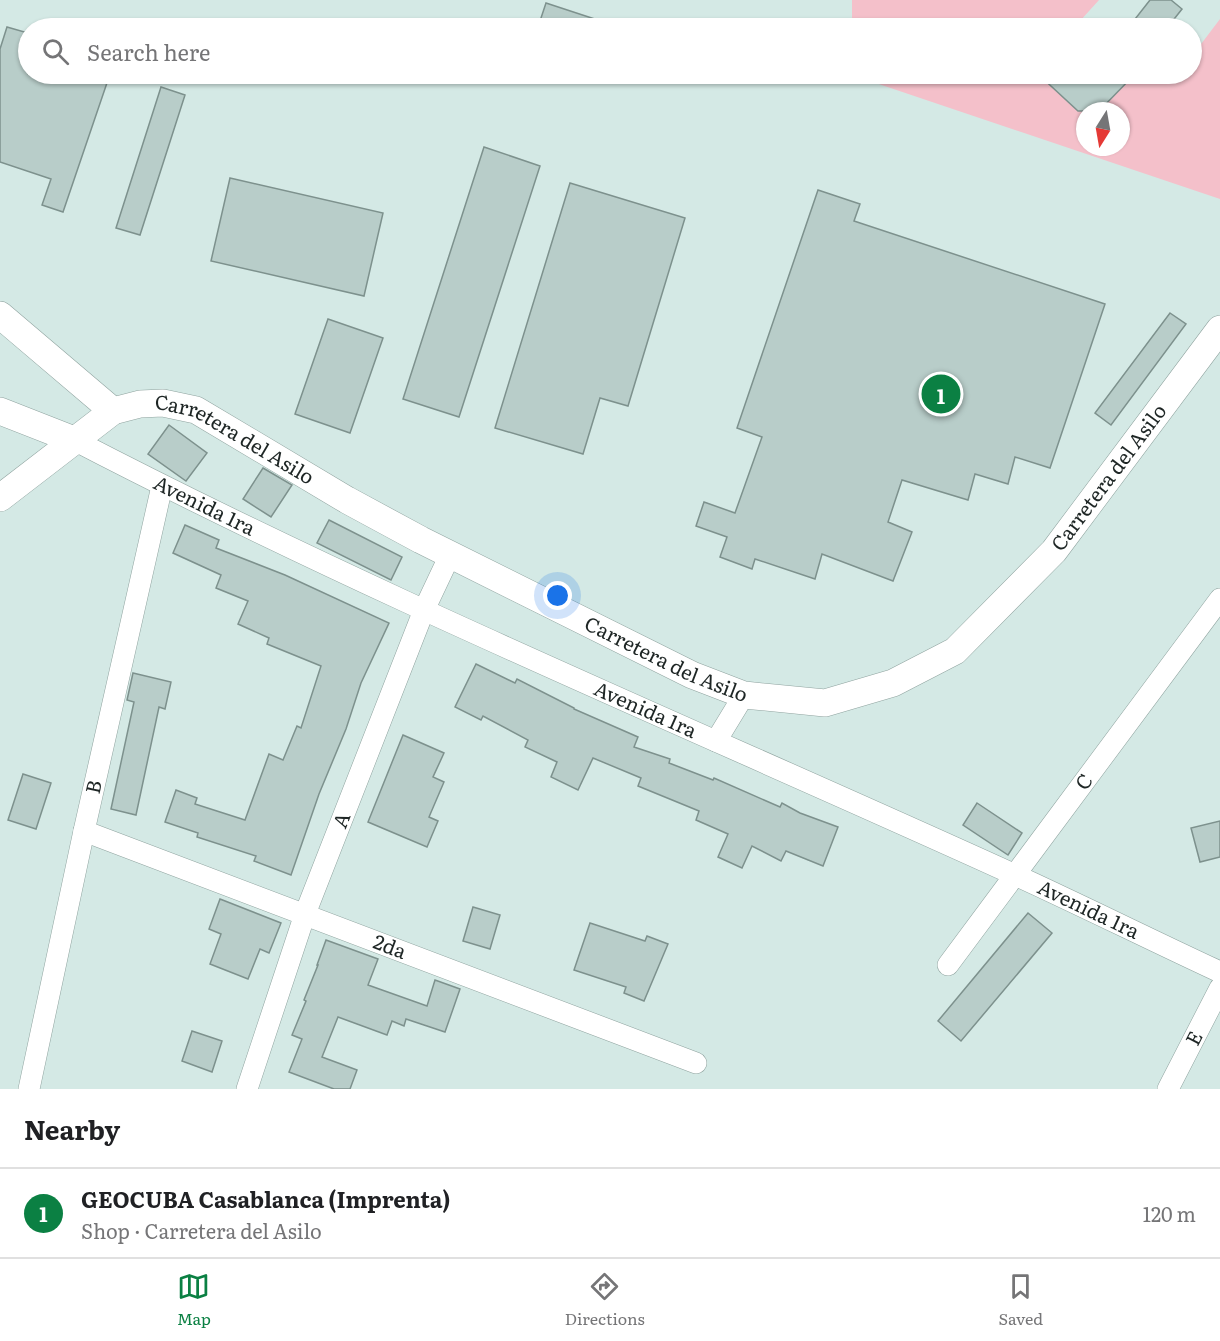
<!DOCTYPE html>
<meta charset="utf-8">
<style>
:root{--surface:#fff;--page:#f2f2f2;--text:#202124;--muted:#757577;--line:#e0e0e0;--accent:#0b8043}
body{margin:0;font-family:Literata,serif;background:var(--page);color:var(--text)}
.compass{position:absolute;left:1076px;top:102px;width:54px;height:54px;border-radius:50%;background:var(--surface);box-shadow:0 2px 4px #0004;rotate:191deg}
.you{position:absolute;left:558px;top:596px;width:21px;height:21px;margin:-15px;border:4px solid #fff;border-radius:50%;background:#1a73e8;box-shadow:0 0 0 9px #1a73e833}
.badge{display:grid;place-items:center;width:39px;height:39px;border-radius:50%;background:var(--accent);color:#fff;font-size:20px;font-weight:700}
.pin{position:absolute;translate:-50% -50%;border:3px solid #fff;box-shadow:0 2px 6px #0006}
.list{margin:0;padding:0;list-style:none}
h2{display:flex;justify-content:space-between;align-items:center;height:78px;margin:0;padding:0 24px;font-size:26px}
h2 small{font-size:20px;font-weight:400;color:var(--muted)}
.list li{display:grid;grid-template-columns:39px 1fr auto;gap:18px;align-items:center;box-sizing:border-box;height:90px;padding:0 24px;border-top:2px solid var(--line)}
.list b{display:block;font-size:22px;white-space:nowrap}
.list p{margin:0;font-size:20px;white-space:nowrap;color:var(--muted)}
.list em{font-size:20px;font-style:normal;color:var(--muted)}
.icon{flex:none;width:33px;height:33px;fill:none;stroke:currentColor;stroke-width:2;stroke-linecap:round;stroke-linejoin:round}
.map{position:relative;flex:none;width:1220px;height:1089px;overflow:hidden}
.search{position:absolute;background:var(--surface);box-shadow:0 2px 4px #0004;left:18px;right:18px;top:18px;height:66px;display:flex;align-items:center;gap:15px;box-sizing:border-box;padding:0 21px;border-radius:33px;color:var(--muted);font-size:22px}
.sheet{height:168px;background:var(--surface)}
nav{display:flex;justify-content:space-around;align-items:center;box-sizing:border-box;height:84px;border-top:2px solid var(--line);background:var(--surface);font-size:16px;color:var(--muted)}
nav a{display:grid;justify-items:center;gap:3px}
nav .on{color:var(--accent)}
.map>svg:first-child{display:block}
.green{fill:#f4c0ca;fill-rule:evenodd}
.building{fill:#b8cdc9;stroke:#7d918d;stroke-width:1.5}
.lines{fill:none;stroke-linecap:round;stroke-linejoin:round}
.minor-casing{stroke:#8fa39f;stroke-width:22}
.tertiary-casing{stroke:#8fa39f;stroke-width:28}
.minor{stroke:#fff;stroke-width:21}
.tertiary{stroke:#fff;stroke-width:27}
.labels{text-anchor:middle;stroke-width:6;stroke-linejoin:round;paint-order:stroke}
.street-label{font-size:20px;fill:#1e2625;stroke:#fff}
</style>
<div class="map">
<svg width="1220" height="1089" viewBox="0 0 1220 1089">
<rect width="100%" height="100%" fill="#d4e9e5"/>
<g class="green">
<polygon points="852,0 1099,0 1080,21 1092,28 852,28"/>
<path d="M 1220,19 L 1220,199 L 852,75 L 1165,74 L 1173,79 L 1178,74 L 1192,74 L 1192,56 ZM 1085,111 L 1121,111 L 1121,147 L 1085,147 Z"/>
</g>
<g class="building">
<polygon points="1150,0 1171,0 1182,9 1167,28 1128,28"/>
<polygon points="546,3 613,25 612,28 563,28 540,21"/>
<polygon points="7,27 28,33 28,74 110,74 63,212 42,205 51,179 0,162 0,49"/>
<polygon points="1038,74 1135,74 1099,111 1078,111"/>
<polygon points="161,87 185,95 140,235 116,228"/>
<polygon points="484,147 540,166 459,417 403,399"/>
<polygon points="230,178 383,213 364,296 211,261"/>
<polygon points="570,183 685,218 628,406 600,398 583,454 495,428"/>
<polygon points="818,190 860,204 854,221 1105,304 1050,468 1015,457 1008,484 975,474 968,500 902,480 888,522 912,532 893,581 822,554 815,579 755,559 752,569 720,557 727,537 696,526 704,502 735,513 762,437 737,428"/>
<polygon points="1170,313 1186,324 1111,425 1095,413"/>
<polygon points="328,319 383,338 350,433 295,414"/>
<polygon points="169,425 207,453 186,481 148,454"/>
<polygon points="263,468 292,485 271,517 243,499"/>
<polygon points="329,520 402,557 391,580 317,543"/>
<polygon points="185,525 219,540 216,548 285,575 389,623 361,683 346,729 319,794 291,875 254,861 256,856 197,837 198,833 165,822 176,790 197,798 195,804 245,820 269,754 283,760 297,726 301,728 321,666 267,644 269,638 238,624 248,601 216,588 221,575 173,553"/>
<polygon points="476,664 515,683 517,679 574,708 574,709 638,737 634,747 670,759 669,763 713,780 714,778 780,807 782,803 800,813 838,827 823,866 786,851 781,861 752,846 742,868 718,857 728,834 696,820 699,811 638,786 641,778 593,758 578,790 551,777 557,762 525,747 528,740 483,716 481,720 455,707"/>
<polygon points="133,673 171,682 165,709 159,707 136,815 111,809 134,702 127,700"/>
<polygon points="403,735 444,753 433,777 444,782 429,817 438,821 427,847 368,822"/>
<polygon points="23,774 51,783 36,829 8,820"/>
<polygon points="977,803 1022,833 1008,855 963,825"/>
<polygon points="1220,821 1220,857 1200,862 1191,828"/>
<polygon points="220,899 281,923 269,953 260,949 248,979 210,964 221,934 209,929"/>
<polygon points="473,907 500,915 490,949 463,941"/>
<polygon points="1028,913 1052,933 961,1041 938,1021"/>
<polygon points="590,923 645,941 647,936 668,944 644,1001 624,993 626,987 574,970"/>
<polygon points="326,940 378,959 368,985 427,1006 435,980 460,989 445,1032 406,1019 404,1026 392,1021 387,1035 338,1017 322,1057 357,1070 350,1089 334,1089 289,1072 302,1039 292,1035 306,1001 304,1000 318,965 317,965"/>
<polygon points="192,1031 222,1041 212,1072 182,1061"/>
</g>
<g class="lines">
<g class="minor-casing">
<g id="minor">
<path id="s1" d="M 74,440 C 380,599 699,731 1013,874 C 1083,906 1151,940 1220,972"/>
<polyline points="716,741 744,695"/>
<path id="s2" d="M 84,831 L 696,1063"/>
<path id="s3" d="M 948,965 L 1220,599"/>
<path id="s4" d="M 29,1089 L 84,831 L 162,486"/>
<path id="s5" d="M 247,1089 L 305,914 L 424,610 L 450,555"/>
<path id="s6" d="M 1168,1089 L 1220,988"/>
</g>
</g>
<g class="tertiary-casing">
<g id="tertiary">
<polyline points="0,315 113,411"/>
<polyline points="0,411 74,440"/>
<path id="s7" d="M 0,498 L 113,411 L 140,404 L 163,403 L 196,410 L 347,500 L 421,540 L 692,675 L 744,695 L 825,703 L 893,683 L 955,651 L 1054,551 L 1220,329"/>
</g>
</g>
<use href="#minor" class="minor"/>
<use href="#tertiary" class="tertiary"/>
</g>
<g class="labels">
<g class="street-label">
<text dy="7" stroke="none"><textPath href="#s7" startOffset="274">Carretera del Asilo</textPath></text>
<text dy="7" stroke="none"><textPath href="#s7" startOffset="1300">Carretera del Asilo</textPath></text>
<text dy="7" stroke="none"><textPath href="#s1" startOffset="146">Avenida 1ra</textPath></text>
<text dy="7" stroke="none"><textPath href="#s7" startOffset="760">Carretera del Asilo</textPath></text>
<text dy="7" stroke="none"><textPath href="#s1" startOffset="632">Avenida 1ra</textPath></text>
<text dy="7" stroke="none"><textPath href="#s3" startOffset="228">C</textPath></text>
<text dy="7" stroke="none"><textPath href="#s4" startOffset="309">B</textPath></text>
<text dy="7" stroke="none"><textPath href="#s5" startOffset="285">A</textPath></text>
<text dy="7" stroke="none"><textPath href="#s1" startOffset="1118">Avenida 1ra</textPath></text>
<text dy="7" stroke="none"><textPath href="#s2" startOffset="327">2da</textPath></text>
<text dy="7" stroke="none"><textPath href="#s6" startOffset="57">E</textPath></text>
</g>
</g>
</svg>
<svg class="compass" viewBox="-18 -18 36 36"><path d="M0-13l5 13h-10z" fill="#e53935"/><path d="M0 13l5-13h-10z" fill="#757577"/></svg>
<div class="you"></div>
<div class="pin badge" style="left:941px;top:394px">1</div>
<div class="search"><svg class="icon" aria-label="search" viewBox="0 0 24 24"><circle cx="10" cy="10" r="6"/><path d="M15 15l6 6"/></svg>Search here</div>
</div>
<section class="sheet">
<h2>Nearby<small></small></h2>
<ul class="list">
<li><span class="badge">1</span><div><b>GEOCUBA Casablanca (Imprenta)</b><p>Shop · Carretera del Asilo</p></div><em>120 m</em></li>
</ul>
</section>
<nav>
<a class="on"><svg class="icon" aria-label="map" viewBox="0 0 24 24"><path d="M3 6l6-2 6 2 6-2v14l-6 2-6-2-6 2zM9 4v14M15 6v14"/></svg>Map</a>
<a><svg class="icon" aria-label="directions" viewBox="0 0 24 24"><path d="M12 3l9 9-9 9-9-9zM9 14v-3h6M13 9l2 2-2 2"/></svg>Directions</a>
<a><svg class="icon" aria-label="saved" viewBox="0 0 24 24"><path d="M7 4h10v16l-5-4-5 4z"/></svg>Saved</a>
</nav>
